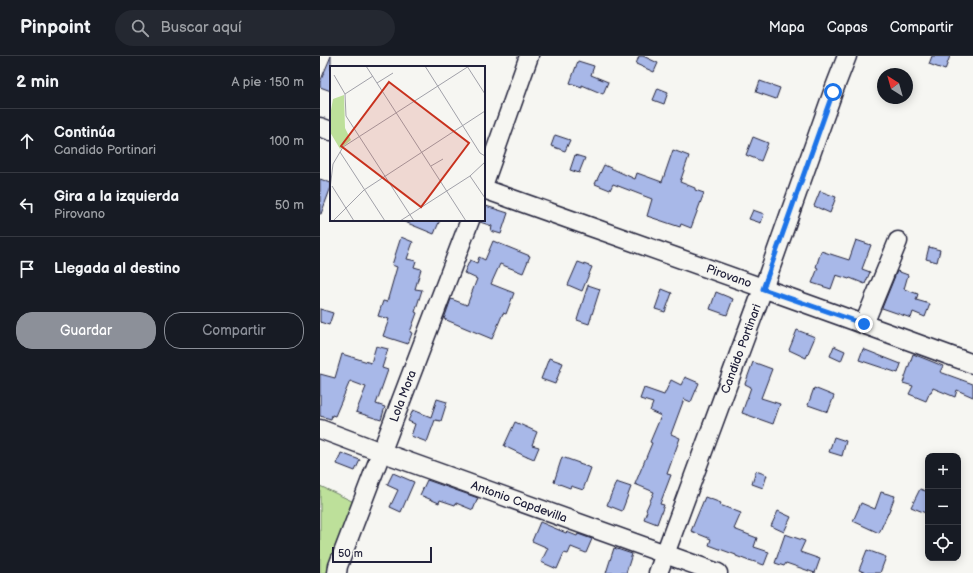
<!DOCTYPE html>
<html lang="es">
<meta charset="utf-8">
<style>
:root{--surface:#171b24;--page:#242831;--text:#f1f3f6;--muted:#9ea1a6;--line:#363941;--accent:#8c9099}
body{margin:0;font-family:"Balsamiq Sans",sans-serif;background:var(--page);color:var(--text)}
.controls{position:absolute;right:12px;bottom:12px;display:grid;overflow:hidden;border-radius:8px;box-shadow:0 2px 10px #0003}
.controls button{width:36px;height:36px;display:grid;place-items:center;padding:0;border:0;border-bottom:1px solid var(--line);background:var(--surface);color:var(--text);font:20px sans-serif}
.compass{position:absolute;left:557px;top:12px;width:36px;height:36px;border-radius:50%;background:var(--surface);box-shadow:0 2px 10px #0003;rotate:323deg}
.scale{position:absolute;left:12px;bottom:10px;width:100px;box-sizing:border-box;padding-left:4px;border:2px solid #22223b;border-top:0;font-size:11px;line-height:14px;white-space:nowrap;color:#22223b;-webkit-text-stroke:3px #f6f6f2;paint-order:stroke}
.stop{position:absolute;width:12px;height:12px;margin:-9px;border:3px solid #1a73e8;border-radius:50%;background:#fff}
.stop.end{background:#1a73e8;border-color:#fff;box-shadow:0 1px 4px #0008}
.list{margin:0;padding:0;list-style:none}
h2{display:flex;justify-content:space-between;align-items:center;height:52px;margin:0;padding:0 16px;font-size:17px}
h2 small{font-size:13px;font-weight:400;color:var(--muted)}
.list li{display:grid;grid-template-columns:26px 1fr auto;gap:12px;align-items:center;box-sizing:border-box;height:64px;padding:0 16px;border-top:1px solid var(--line)}
.list b{display:block;font-size:15px;white-space:nowrap}
.list p{margin:0;font-size:13px;white-space:nowrap;color:var(--muted)}
.list em{font-size:13px;font-style:normal;color:var(--muted)}
.actions{display:flex;gap:8px;padding:12px 16px}
.actions a{flex:1;padding:9px 0;border:1px solid var(--accent);border-radius:16px;text-align:center;font-size:14px;color:var(--accent)}
.actions .main{background:var(--accent);color:#fff}
.icon{flex:none;width:22px;height:22px;fill:none;stroke:currentColor;stroke-width:2;stroke-linecap:round;stroke-linejoin:round}
.map{position:relative;flex:none;width:653px;height:517px;overflow:hidden}
header{display:flex;align-items:center;gap:24px;box-sizing:border-box;height:56px;padding:0 20px;background:var(--surface);border-bottom:1px solid var(--line)}
header strong{font-size:19px}
nav{display:flex;gap:22px;margin-inline-start:auto;font-size:14px}
.search{width:280px;height:36px;background:var(--page);display:flex;align-items:center;gap:10px;box-sizing:border-box;padding:0 14px;border-radius:22px;color:var(--muted);font-size:15px}
main{display:flex}
aside{flex:1;background:var(--surface)}
.map>svg:first-child{display:block}
.green{fill:#bde09a;stroke:#70816a}
.building{fill:#a8b8e8;stroke:#22223b}
.lines{fill:none;stroke-linecap:round;stroke-linejoin:round}
.minor-casing{stroke:#22223b;stroke-width:21}
.minor{stroke:#f6f6f2;stroke-width:18}
.route{stroke:#1a73e8;stroke-width:5}
.labels{text-anchor:middle;stroke-width:3;stroke-linejoin:round;paint-order:stroke}
.street-label{font-size:12px;fill:#22223b;stroke:#f6f6f2}
.inset-river{fill:none;stroke:#82c9e3;stroke-width:2}
.inset-road{fill:none;stroke:#a1a1a9;stroke-width:1}
.view{fill:#c8321e;fill-opacity:0.15;stroke:#c8321e;stroke-width:2}
.inset-edge{fill:none;stroke:#22223b;stroke-width:2}
</style>
<header>
<strong>Pinpoint</strong>
<div class="search"><svg class="icon" aria-label="search" viewBox="0 0 24 24"><circle cx="10" cy="10" r="6"/><path d="M15 15l6 6"/></svg>Buscar aquí</div>
<nav><a>Mapa</a><a>Capas</a><a>Compartir</a></nav>
</header>
<main>
<aside>
<h2>2 min<small>A pie · 150 m</small></h2>
<ul class="list">
<li><svg class="icon" aria-label="ahead" viewBox="0 0 24 24"><path d="M12 20V5M6 11l6-6 6 6"/></svg><div><b>Continúa</b><p>Candido Portinari</p></div><em>100 m</em></li>
<li><svg class="icon" aria-label="left" viewBox="0 0 24 24"><path d="M17 20v-9H6M10 6l-5 5 5 5"/></svg><div><b>Gira a la izquierda</b><p>Pirovano</p></div><em>50 m</em></li>
<li><svg class="icon" aria-label="arrive" viewBox="0 0 24 24"><path d="M6 21V4h12l-3 4 3 4H6"/></svg><div><b>Llegada al destino</b></div></li>
</ul>
<div class="actions"><a class="main">Guardar</a><a>Compartir</a></div>
</aside>
<div class="map">
<svg width="653" height="517" viewBox="0 0 653 517">
<rect width="100%" height="100%" fill="#f6f6f2"/>
<filter id="ink" filterUnits="userSpaceOnUse"><feTurbulence type="fractalNoise" baseFrequency=".025" numOctaves="2"/><feDisplacementMap in="SourceGraphic" scale="8" xChannelSelector="R" yChannelSelector="G"/><feConvolveMatrix kernelMatrix="1 2 1 2 8 2 1 2 1" color-interpolation-filters="sRGB"/></filter>
<g filter="url(#ink)">
<polygon class="green" points="0,430 34,446 10,517 0,517"/>
<g class="building">
<polygon points="11,0 11,35 0,31 0,26"/>
<polygon points="319,0 323,0 338,7 334,16 316,8"/>
<polygon points="612,0 630,0 625,14 609,8"/>
<polygon points="258,5 274,10 271,19 288,26 283,38 262,29 262,31 250,27"/>
<polygon points="440,25 460,32 456,43 436,36"/>
<polygon points="338,32 348,36 344,48 333,44"/>
<polygon points="235,79 250,84 245,95 231,90"/>
<polygon points="433,81 448,87 441,105 426,99"/>
<polygon points="353,94 369,100 360,126 375,132 375,134 384,137 371,172 361,168 360,171 327,160 332,143 293,128 290,134 275,128 284,109 315,123 317,117 342,126"/>
<polygon points="255,99 265,102 259,117 250,114"/>
<polygon points="0,123 11,127 11,131 1,158 0,158"/>
<polygon points="500,135 516,141 510,157 494,150"/>
<polygon points="166,150 188,157 181,178 171,175 172,170 160,166 161,164 164,164 164,156"/>
<polygon points="433,154 444,158 441,167 429,163"/>
<polygon points="80,164 120,164 114,178"/>
<polygon points="81,181 93,186 87,203 96,205 94,211 101,213 95,233 102,234 95,256 97,257 90,276 92,277 88,288 63,280 69,263 58,260 63,245 67,246 77,211 72,209"/>
<polygon points="536,184 551,189 542,213 550,216 545,228 530,222 529,223 516,219 511,233 492,227 498,212 496,211 501,195 529,204"/>
<polygon points="173,185 210,200 203,217 180,208 171,228 194,237 186,258 183,257 172,283 124,263 131,243 147,249 157,223 144,217 150,204 157,207 159,201 165,204"/>
<polygon points="609,191 620,194 617,206 606,203"/>
<polygon points="258,206 272,211 262,235 248,229"/>
<polygon points="577,215 588,219 584,233 598,238 596,244 610,248 605,261 593,256 591,262 562,252"/>
<polygon points="268,229 280,233 269,268 257,264"/>
<polygon points="342,233 352,237 345,256 335,253"/>
<polygon points="396,236 413,243 407,259 390,253"/>
<polygon points="0,253 13,257 9,269 0,266"/>
<polygon points="477,274 495,281 486,302 469,294"/>
<polygon points="56,290 68,293 62,312 68,314 56,348 65,351 61,364 36,356 46,331 30,325 15,360 12,359 11,363 0,360 0,318 15,322 22,298 51,307"/>
<polygon points="514,290 525,295 521,305 510,300"/>
<polygon points="543,293 581,308 578,317 539,304"/>
<polygon points="593,298 623,310 620,316 653,328 653,341 637,334 635,341 613,332 611,336 610,336 606,345 589,338 593,330 583,327"/>
<polygon points="229,302 243,307 235,328 221,323"/>
<polygon points="433,306 452,313 441,342 460,348 453,368 422,357 431,331 425,328"/>
<polygon points="365,321 379,327 371,346 364,343 351,378 360,382 347,418 351,419 340,448 344,449 337,468 324,463 327,455 326,454 334,436 315,428 332,387 330,386 341,360 330,355 333,347 320,343 324,332 344,339 351,324 361,329"/>
<polygon points="494,332 514,340 508,356 488,349"/>
<polygon points="117,343 127,346 121,365 115,364 107,386 91,380 95,368 88,365 93,354 111,361"/>
<polygon points="195,366 217,376 212,389 219,391 214,403 207,400 207,401 184,390"/>
<polygon points="514,381 526,385 522,400 509,396"/>
<polygon points="21,397 40,404 35,415 17,408"/>
<polygon points="242,401 259,407 259,408 271,412 263,434 251,430 250,432 234,426"/>
<polygon points="436,415 447,419 443,432 432,428"/>
<polygon points="73,417 94,426 81,456 70,451 78,434 67,429"/>
<polygon points="107,424 158,442 153,454 136,447 135,449 120,444 119,447 100,439"/>
<polygon points="296,426 311,431 302,455 287,449"/>
<polygon points="600,433 608,436 608,458 591,451"/>
<polygon points="561,436 575,440 570,453 559,477 533,465 541,447 555,453"/>
<polygon points="385,441 401,447 400,449 421,457 414,473 437,482 434,491 449,496 444,509 429,504 429,505 416,500 416,499 389,489 391,483 371,475"/>
<polygon points="458,455 471,461 464,476 451,470"/>
<polygon points="220,466 246,477 247,476 257,480 258,478 272,483 266,497 251,491 248,498 244,497 237,513 221,506 228,492 212,485"/>
<polygon points="465,478 485,485 480,496 500,503 495,517 466,507 464,510 455,507"/>
<polygon points="294,492 312,498 306,517 286,517"/>
<polygon points="547,494 566,501 560,517 546,517 539,514"/>
</g>
<g class="lines">
<g class="minor-casing">
<g id="minor">
<polyline points="0,71 11,75"/>
<polyline points="164,127 209,0"/>
<path id="s1" d="M 164,133 C 327,191 490,248 653,308"/>
<polyline points="544,268 578,185"/>
<path id="s2" d="M 0,373 L 61,396 L 398,517"/>
<path id="s3" d="M 17,517 L 18,510 L 150,164"/>
<path id="s4" d="M 338,517 L 443,233 L 513,36 L 527,0"/>
</g>
</g>
<use href="#minor" class="minor"/>
</g>
</g>
<g class="lines" filter="url(#ink)">
<polyline class="route" points="513,36 443,233 544,268"/>
</g>
<g class="labels">
<g class="street-label">
<text dy="4" stroke="none"><textPath href="#s1" startOffset="260">Pirovano</textPath></text>
<text dy="4" stroke="none"><textPath href="#s4" startOffset="239">Candido Portinari</textPath></text>
<text dy="4" stroke="none"><textPath href="#s3" startOffset="189">Lola Mora</textPath></text>
<text dy="4" stroke="none"><textPath href="#s2" startOffset="212">Antonio Capdevilla</textPath></text>
</g>
</g>
<g transform="translate(10 10)">
<rect width="155" height="155" fill="#f6f6f2"/>
<path d="M 14,29 L 15,62 L 21,74 L 10,83 L 0,66 L 0,50 L 3,33 Z" fill="#bde09a"/>
<path class="inset-river" d="M 0,29 L 0,42"/>
<path class="inset-road" d="M 36,0 L 136,155M 95,0 L 150,87 L 155,90M 137,0 L 155,28M 4,9 L 15,28 L 16,50 L 84,155M 47,17 L 63,7M 15,28 L 43,10M 10,86 L 55,155M 101,100 L 113,93M 140,110 L 155,132M 2,120 L 24,155M 0,123 L 3,98 L 13,81 L 139,0M 3,155 L 34,124 L 155,45M 70,155 L 140,110 L 155,96"/>
<path class="view" d="M 59,16 L 139,77 L 91,141 L 11,80 Z"/>
<rect width="155" height="155" class="inset-edge"/>
</g>
</svg>
<div class="controls">
<button>+</button>
<button>−</button>
<button><svg class="icon" aria-label="locate" viewBox="0 0 24 24"><circle cx="12" cy="12" r="6"/><path d="M12 2v4M12 18v4M2 12h4M18 12h4"/></svg></button>
</div>
<svg class="compass" viewBox="-18 -18 36 36"><path d="M0-13l5 13h-10z" fill="#e53935"/><path d="M0 13l5-13h-10z" fill="#9ea1a6"/></svg>
<div class="scale">50 m</div>
<div class="stop" style="left:513px;top:36px"></div>
<div class="stop end" style="left:544px;top:268px"></div>
</div>
</main>
